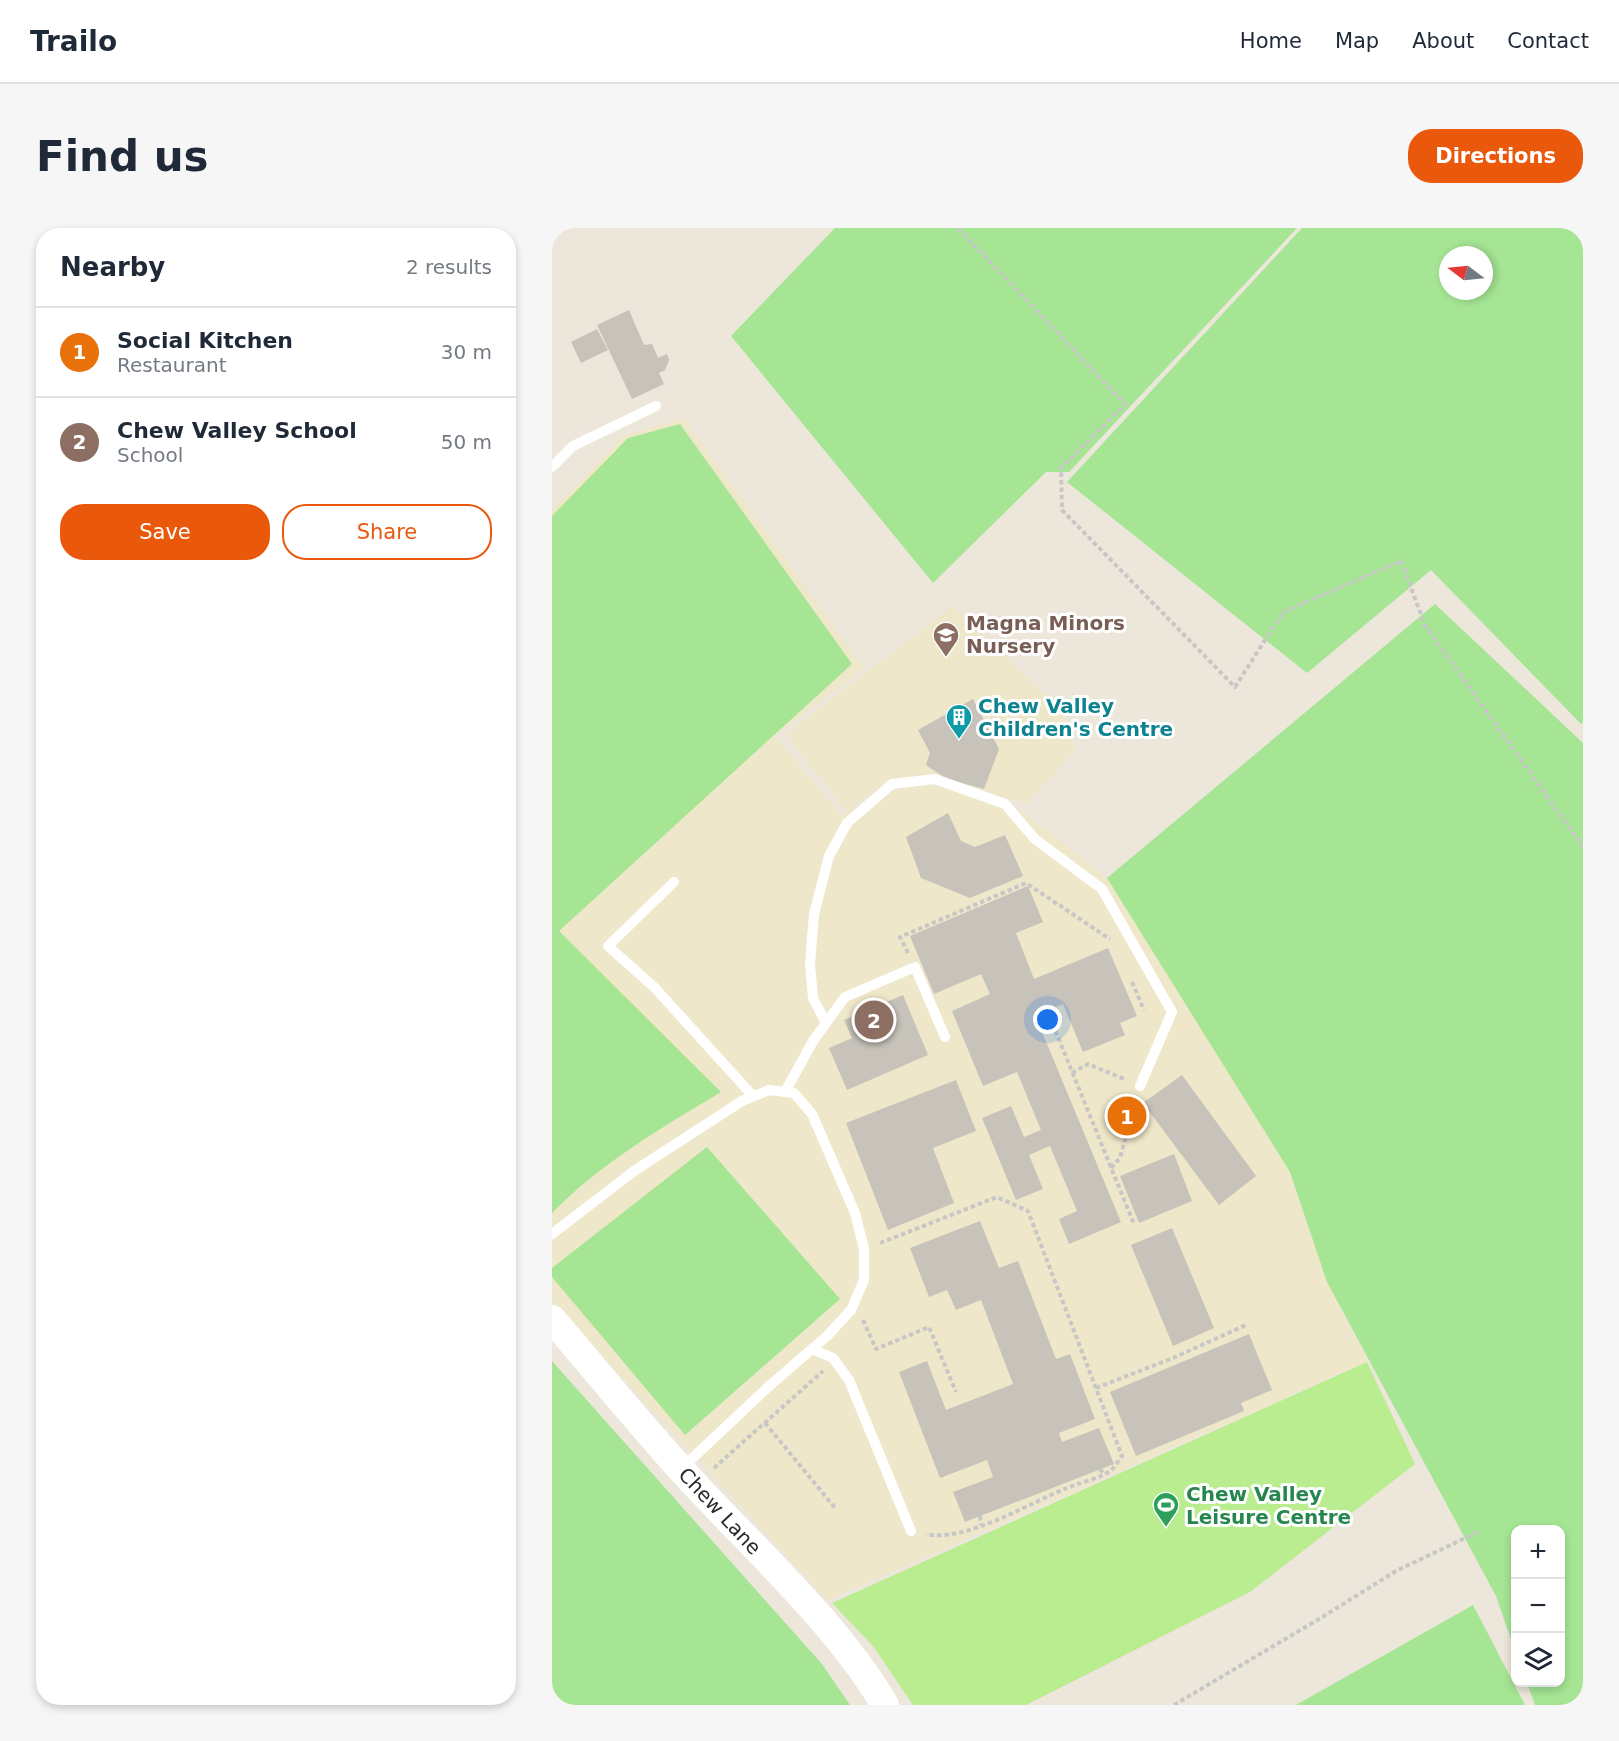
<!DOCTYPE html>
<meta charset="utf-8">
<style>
:root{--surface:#fff;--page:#f6f6f7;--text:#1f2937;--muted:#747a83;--line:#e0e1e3;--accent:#ea580c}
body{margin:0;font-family:"DejaVu Sans",sans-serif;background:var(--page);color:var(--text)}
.controls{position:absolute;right:18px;bottom:18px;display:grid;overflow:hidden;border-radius:12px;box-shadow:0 3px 9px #0003}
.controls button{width:54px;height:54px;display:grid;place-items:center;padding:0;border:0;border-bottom:2px solid var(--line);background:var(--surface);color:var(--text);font:30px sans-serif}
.compass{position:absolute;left:887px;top:18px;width:54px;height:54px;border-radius:50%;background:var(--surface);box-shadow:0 3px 9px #0003;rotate:286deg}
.you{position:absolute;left:496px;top:792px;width:21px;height:21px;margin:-15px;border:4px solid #fff;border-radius:50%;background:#1a73e8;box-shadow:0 0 0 9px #1a73e833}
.badge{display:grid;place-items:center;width:39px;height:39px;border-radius:50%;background:var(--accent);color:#fff;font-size:20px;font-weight:700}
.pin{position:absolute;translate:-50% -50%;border:3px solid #fff;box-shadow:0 2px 6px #0006}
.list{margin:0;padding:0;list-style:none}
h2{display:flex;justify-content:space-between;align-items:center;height:78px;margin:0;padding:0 24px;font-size:26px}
h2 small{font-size:20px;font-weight:400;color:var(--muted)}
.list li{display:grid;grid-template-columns:39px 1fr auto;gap:18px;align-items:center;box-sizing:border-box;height:90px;padding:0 24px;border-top:2px solid var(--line)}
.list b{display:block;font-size:22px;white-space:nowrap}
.list p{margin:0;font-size:20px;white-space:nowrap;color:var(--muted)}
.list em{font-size:20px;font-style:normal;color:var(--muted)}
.actions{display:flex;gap:12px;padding:18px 24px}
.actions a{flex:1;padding:14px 0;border:2px solid var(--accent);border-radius:24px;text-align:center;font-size:21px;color:var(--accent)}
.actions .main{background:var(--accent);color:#fff}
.icon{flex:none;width:33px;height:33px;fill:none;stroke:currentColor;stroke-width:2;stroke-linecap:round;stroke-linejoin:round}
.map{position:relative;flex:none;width:1031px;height:1477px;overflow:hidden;border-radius:24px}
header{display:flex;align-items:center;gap:36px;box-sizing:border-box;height:84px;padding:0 30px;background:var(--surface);border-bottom:2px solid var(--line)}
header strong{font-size:28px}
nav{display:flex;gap:33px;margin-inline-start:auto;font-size:21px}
.intro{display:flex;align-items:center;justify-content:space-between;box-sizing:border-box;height:144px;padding:0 36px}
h1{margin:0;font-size:42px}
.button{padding:15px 27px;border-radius:24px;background:var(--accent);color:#fff;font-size:21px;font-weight:700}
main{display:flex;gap:36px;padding:0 36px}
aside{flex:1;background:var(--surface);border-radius:24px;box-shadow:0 3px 9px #0003}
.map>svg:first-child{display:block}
.education{fill:#efe7c9}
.green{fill:#a5e594;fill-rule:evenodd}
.pitch{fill:#b9ed8f}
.building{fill:#c7c3ba}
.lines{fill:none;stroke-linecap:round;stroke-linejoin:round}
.path{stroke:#c7c7c7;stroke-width:4;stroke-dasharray:4.5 3;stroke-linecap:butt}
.lane{stroke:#fff;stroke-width:10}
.secondary{stroke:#fff;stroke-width:28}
.labels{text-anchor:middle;stroke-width:6;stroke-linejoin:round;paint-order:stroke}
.education-label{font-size:20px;font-weight:bold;fill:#785e54;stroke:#fff;text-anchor:start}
.culture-label{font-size:20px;font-weight:bold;fill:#0d838f;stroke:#fff;text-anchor:start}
.leisure-label{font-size:20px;font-weight:bold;fill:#27864d;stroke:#fff;text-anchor:start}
.street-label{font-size:20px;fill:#292929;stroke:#fff}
</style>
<header>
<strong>Trailo</strong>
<nav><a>Home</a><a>Map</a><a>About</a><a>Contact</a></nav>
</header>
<div class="intro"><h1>Find us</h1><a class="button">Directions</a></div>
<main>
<aside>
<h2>Nearby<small>2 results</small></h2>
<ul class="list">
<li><span class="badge" style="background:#e8710a">1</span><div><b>Social Kitchen</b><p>Restaurant</p></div><em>30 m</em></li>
<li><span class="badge" style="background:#8d6e63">2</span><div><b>Chew Valley School</b><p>School</p></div><em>50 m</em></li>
</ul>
<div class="actions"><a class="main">Save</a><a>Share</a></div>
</aside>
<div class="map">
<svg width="1031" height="1477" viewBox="0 0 1031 1477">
<rect width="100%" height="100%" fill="#ece7da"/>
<polygon class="education" points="132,190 312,440 223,508 289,587 366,553 342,551 294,583 234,507 400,378 511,483 523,523 474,576 398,555 368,553 470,583 555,650 734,935 775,1054 816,1133 276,1372 0,1073 0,283 71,208"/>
<g class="green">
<polygon points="283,0 745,0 517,244 494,244 381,355 179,108"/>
<path d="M 750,0 L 1031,0 L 1031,494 L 1029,496 L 879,342 L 755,445 L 515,254 ZM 896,27 L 932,27 L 932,63 L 896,63 Z"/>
<path d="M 128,196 L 300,436 L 7,703 L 169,864 C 109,900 49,935 0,985 L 0,288 L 76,210 Z"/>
<polygon points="883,376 1031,515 1031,1477 983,1477 975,1455 1008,1454 1008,1302 963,1302 963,1423 944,1368 775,1054 738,944 555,650"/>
<polygon points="155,919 288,1071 133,1207 0,1049 0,1040"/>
<polygon points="0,1133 270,1436 298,1477 0,1477"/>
<polygon points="921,1377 973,1477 744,1477"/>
</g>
<polygon class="pitch" points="815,1134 863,1236 698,1364 474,1477 361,1477 321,1418 280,1375"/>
<g class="building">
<polygon points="77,82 92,117 100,116 106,130 115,126 117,132 113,142 107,145 112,156 80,171 45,97"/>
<polygon points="45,101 56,122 29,135 19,114"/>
<polygon points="421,471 447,521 432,561 395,551 374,537 378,525 366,502"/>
<polygon points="396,585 409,613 423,619 453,607 471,648 418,670 369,650 354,609"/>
<polygon points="476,658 491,694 464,705 482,751 556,720 585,788 568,795 573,807 531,824 511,776 483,787 569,994 517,1016 507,991 525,983 498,918 477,927 491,961 464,972 430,890 459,878 472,909 489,902 465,844 431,858 400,783 438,766 429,746 382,766 358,708"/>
<polygon points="351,767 376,827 295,862 277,820 300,810 292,792"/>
<polygon points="630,847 704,948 667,977 591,875"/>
<polygon points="404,852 424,903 381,920 402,975 336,1002 294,895"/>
<polygon points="622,926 640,973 587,995 568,948"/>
<polygon points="428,993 447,1040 466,1033 504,1131 518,1126 543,1191 507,1205 510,1214 547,1200 562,1236 413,1294 401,1264 441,1249 435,1232 388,1250 347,1144 375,1133 394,1182 461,1156 429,1072 404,1082 395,1062 377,1069 358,1020"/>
<polygon points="620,1000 662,1100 621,1118 579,1017"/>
<polygon points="697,1106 720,1162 689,1175 692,1183 584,1228 558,1164"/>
</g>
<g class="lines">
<g class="path">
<polyline points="406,0 573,176 509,240 510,282 683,459 731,384 849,333 873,397 1031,619"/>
<polyline points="356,725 348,709 474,655 558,711"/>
<polyline points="580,754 592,782"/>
<polyline points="495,782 582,996"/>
<polyline points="520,845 536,836 572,851"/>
<polyline points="559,940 568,930 584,872"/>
<path d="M 328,1015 L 445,969 L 476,983 L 570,1228 C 566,1233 563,1239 558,1243 C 549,1250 526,1255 515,1260 C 479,1274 413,1315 374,1306"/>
<polyline points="311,1092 324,1121 377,1099 404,1164"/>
<polyline points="544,1160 621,1130 694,1097"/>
<polyline points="213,1195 284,1281"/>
<polyline points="162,1240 271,1143"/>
<polyline points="548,1241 552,1246"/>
<polyline points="428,1288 429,1297"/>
<polyline points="622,1477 772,1388 844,1343 928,1303"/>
</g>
<g class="lane">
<polyline points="0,239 21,218 104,178"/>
<polyline points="122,654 56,718 103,760 201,868"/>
<polyline points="274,795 261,770 258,736 262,686 277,628 295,595 340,556 383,551 453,576 483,611 550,661 620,784 588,858"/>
<polyline points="233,864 261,813 293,769 363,739 393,809"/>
<polyline points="0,1006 82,943 190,873 217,862 242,865 260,886 303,985 312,1021 312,1052 299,1082 275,1108 216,1159 129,1241"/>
<polyline points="260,1121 281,1130 297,1152 359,1303"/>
</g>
<path class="secondary" d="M 0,1091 C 49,1148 97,1208 149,1263 C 210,1328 288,1400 333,1477"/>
</g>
<defs>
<g id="school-pin" transform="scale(1.35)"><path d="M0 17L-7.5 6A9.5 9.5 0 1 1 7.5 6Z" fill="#8d6e63" stroke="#fff"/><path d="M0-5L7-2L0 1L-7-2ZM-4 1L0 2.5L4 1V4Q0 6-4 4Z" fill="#fff"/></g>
<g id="building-pin" transform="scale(1.35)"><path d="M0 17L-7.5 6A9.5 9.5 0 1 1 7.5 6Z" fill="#0f9aa8" stroke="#fff"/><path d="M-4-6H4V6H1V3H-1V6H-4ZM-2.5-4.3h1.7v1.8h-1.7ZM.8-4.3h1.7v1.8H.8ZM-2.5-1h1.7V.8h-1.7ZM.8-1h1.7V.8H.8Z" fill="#fff"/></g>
<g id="stadium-pin" transform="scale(1.35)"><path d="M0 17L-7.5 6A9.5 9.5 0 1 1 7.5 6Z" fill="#2e9e5b" stroke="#fff"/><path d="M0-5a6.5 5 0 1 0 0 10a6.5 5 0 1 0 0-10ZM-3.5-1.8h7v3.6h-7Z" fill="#fff"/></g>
</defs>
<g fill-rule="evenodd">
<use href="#school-pin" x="394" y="407"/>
<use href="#building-pin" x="407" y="489"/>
<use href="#stadium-pin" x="614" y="1277"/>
</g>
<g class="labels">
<g class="education-label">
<text x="414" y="402">Magna Minors<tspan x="414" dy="23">Nursery</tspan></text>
</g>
<g class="culture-label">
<text x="426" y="485">Chew Valley<tspan x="426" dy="23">Children's Centre</tspan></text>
</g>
<g class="leisure-label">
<text x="634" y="1273">Chew Valley<tspan x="634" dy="23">Leisure Centre</tspan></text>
</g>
<g class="street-label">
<text transform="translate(168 1283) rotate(47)" y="7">Chew Lane</text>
</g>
</g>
</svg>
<div class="controls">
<button>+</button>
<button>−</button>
<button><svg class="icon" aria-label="layers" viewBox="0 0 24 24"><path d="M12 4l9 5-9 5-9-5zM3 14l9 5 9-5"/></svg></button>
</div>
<svg class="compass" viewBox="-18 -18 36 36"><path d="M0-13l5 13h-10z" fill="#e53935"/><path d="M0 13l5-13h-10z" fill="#747a83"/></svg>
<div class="you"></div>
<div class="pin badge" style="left:575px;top:888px;background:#e8710a">1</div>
<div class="pin badge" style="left:322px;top:792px;background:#8d6e63">2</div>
</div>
</main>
